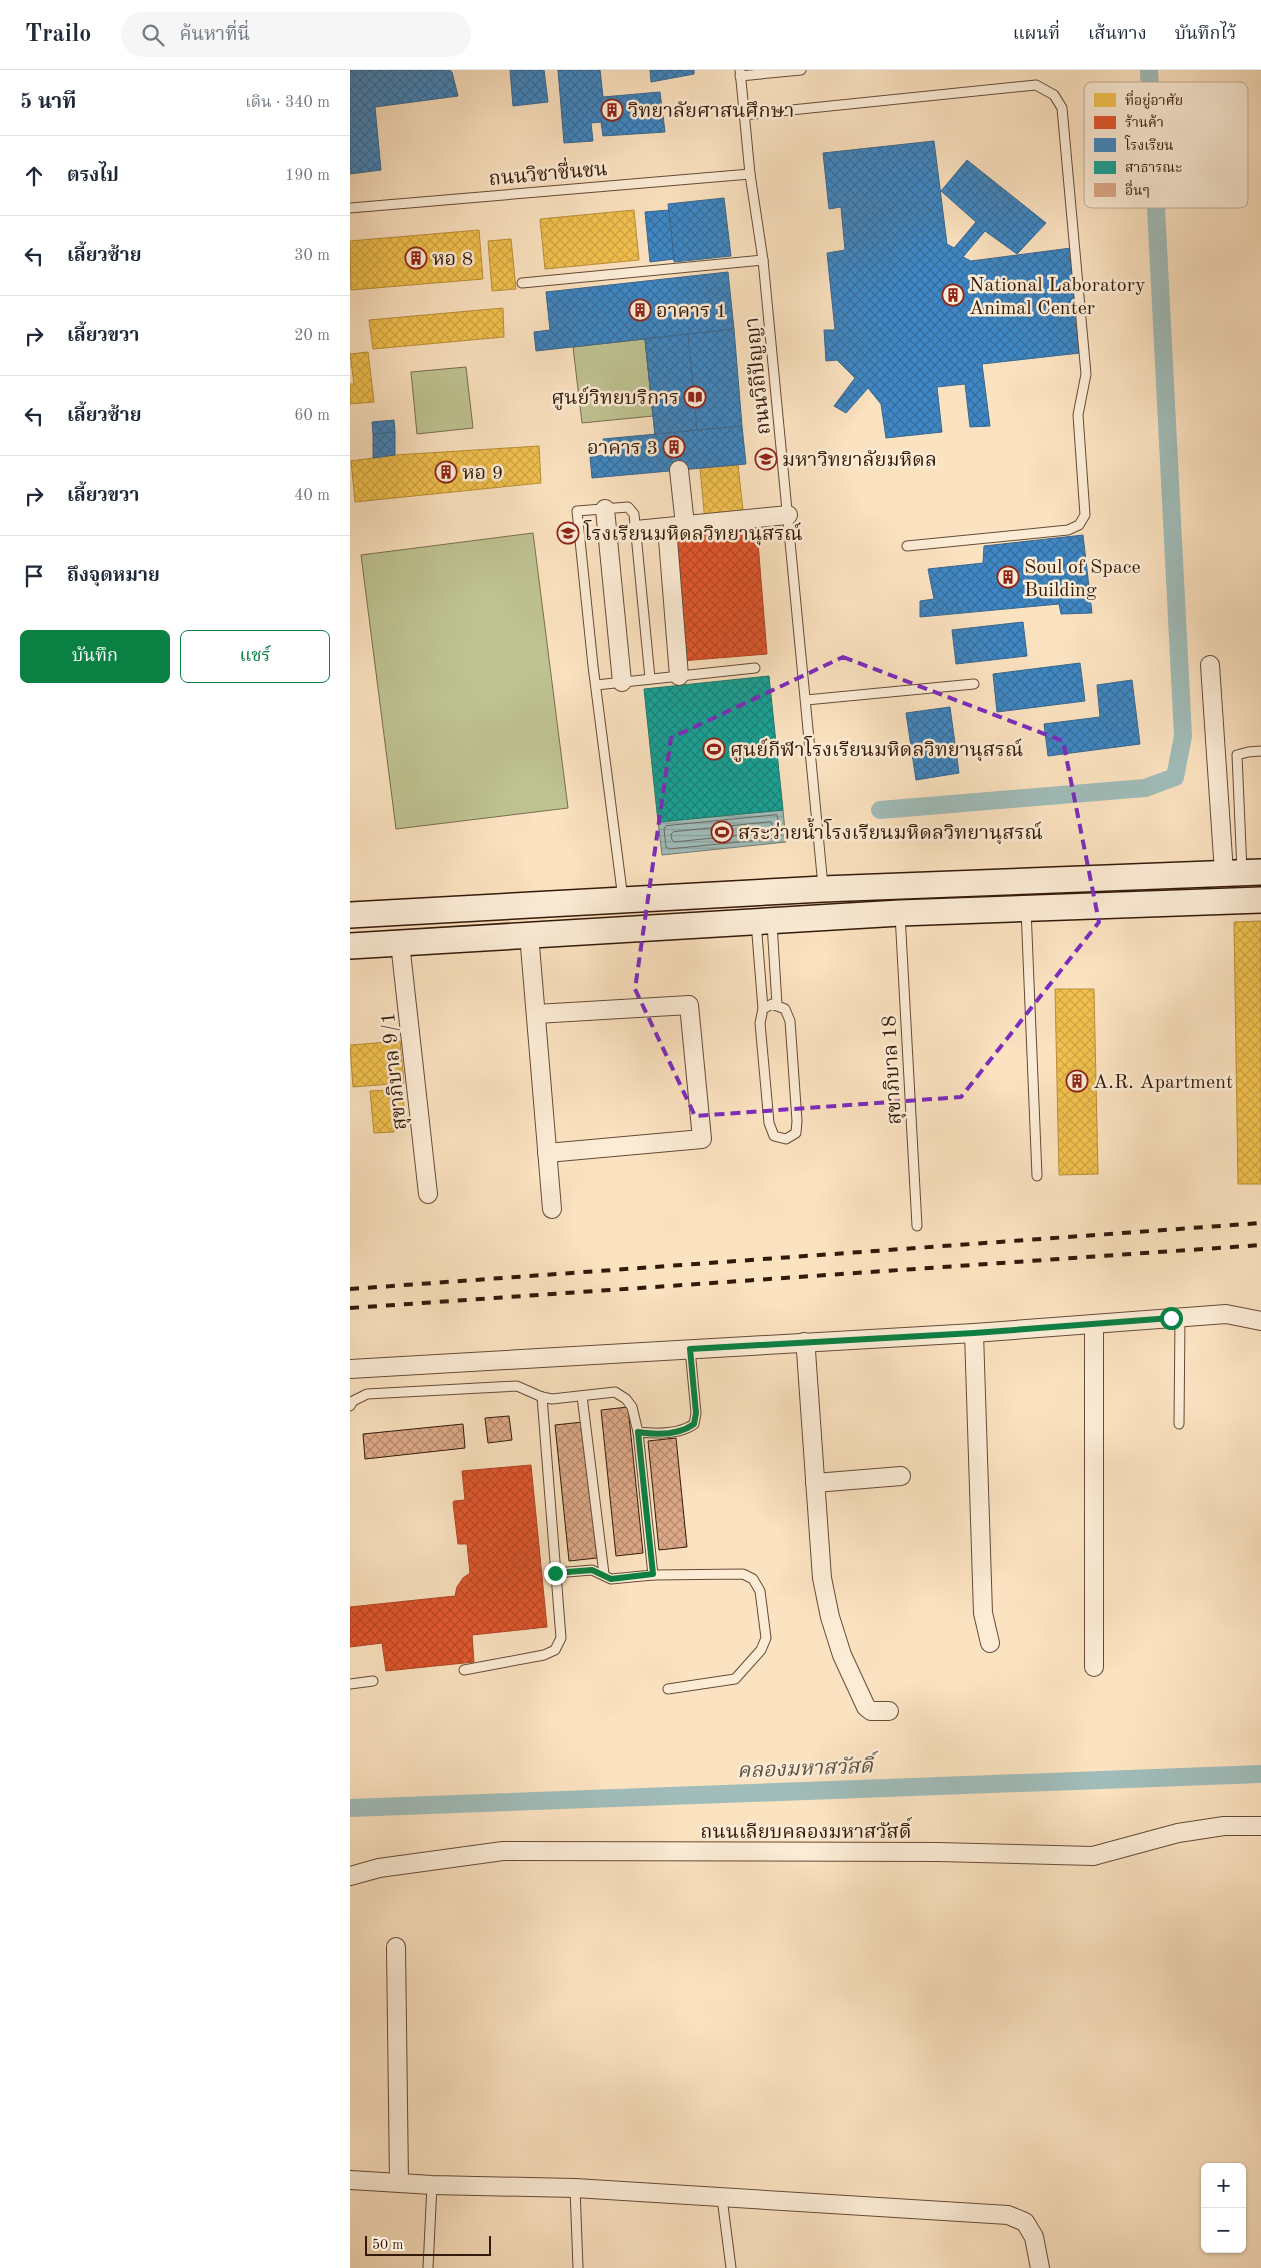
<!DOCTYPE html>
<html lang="th">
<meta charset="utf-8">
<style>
:root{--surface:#fff;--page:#f6f6f7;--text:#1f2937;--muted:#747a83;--line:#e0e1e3;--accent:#0b8043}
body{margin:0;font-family:"Old Standard TT","Noto Serif Thai",serif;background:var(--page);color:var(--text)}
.controls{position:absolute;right:15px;bottom:15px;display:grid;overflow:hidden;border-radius:8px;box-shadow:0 1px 4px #0004}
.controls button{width:45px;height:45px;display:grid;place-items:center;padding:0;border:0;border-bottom:1px solid var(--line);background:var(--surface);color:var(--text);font:25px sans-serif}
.scale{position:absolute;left:15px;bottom:12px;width:126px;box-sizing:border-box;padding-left:5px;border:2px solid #331909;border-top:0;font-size:14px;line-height:18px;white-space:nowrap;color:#331909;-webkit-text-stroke:4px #fcecd6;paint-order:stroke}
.stop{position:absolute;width:15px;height:15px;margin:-11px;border:4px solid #0b8043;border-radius:50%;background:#fff}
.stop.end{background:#0b8043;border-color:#fff;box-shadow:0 1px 5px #0008}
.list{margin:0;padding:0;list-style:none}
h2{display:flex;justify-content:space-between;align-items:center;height:65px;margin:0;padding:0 20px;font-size:21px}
h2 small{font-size:16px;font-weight:400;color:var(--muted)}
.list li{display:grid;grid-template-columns:32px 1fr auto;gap:15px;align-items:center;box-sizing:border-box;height:80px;padding:0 20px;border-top:1px solid var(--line)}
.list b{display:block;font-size:19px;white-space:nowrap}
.list em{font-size:16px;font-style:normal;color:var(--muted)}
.actions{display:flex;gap:10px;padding:15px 20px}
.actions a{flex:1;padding:11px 0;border:1px solid var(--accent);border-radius:8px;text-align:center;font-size:18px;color:var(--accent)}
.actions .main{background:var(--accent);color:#fff}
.icon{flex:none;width:28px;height:28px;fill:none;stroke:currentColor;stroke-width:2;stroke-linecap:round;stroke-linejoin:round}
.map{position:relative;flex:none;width:911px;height:2198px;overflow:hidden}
header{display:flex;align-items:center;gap:30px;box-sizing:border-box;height:70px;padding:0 25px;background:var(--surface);border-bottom:1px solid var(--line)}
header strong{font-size:24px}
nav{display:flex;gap:28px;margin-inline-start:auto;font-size:18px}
.search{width:350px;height:45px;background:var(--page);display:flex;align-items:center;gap:12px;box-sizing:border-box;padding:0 18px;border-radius:28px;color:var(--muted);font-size:19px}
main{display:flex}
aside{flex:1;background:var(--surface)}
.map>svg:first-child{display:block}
.garden{fill:#bfc392;stroke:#796e4e}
.water{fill:url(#water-rules);stroke:#747b73}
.homes{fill:url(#homes-cross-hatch);stroke:#b98f39}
.shops{fill:url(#shops-cross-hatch);stroke:#af4423}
.schools{fill:url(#schools-cross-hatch);stroke:#3b678d}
.public{fill:url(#public-cross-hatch);stroke:#1f7a6d}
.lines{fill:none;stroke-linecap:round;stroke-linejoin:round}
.shore{stroke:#6a6a61;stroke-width:1}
.canal{stroke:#a0bcb9;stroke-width:18}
.building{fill:url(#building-cross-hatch);stroke:#331909}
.lane-casing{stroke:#654b37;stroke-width:11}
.street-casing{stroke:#654b37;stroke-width:20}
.secondary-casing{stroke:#331909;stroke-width:28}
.lane{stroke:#fcecd6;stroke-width:9}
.street{stroke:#fcecd6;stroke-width:18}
.secondary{stroke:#fcecd6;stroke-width:25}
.rail{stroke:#331909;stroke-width:4;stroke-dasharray:9 9;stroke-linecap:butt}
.route{stroke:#0b8043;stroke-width:6}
.marked{fill:none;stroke:#7b2cbf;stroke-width:4;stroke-dasharray:10 6;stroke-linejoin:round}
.labels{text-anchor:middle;stroke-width:5;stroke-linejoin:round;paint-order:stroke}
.poi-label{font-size:20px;fill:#331909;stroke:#fcecd6;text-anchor:start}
.street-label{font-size:20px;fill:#331909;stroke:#fcecd6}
.water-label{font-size:21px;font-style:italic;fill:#595247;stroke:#fcecd6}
.key{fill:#fcecd6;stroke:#c0ad98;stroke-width:1}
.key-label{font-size:14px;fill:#331909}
</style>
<header>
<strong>Trailo</strong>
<div class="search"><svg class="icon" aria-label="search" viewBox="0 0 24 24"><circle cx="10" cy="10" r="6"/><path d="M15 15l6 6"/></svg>ค้นหาที่นี่</div>
<nav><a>แผนที่</a><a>เส้นทาง</a><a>บันทึกไว้</a></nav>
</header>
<main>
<aside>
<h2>5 นาที<small>เดิน · 340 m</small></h2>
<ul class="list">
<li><svg class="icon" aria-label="ahead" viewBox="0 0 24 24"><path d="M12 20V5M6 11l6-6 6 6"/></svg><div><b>ตรงไป</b></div><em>190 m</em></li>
<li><svg class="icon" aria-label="left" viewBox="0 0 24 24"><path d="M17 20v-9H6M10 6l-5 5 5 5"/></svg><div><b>เลี้ยวซ้าย</b></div><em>30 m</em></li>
<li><svg class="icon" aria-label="right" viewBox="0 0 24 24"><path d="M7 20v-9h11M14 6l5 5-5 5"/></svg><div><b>เลี้ยวขวา</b></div><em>20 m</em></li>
<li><svg class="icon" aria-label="left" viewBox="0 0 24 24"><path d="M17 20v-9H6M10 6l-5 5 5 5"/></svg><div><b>เลี้ยวซ้าย</b></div><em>60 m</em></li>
<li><svg class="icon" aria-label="right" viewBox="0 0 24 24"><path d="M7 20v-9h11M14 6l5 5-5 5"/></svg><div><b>เลี้ยวขวา</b></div><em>40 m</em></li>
<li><svg class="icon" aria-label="arrive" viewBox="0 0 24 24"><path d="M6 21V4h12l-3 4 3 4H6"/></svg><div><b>ถึงจุดหมาย</b></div></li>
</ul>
<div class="actions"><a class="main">บันทึก</a><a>แชร์</a></div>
</aside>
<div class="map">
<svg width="911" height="2198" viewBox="0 0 911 2198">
<defs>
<pattern id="water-rules" width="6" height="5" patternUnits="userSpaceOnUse" patternTransform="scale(1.25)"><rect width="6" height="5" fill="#a0bcb9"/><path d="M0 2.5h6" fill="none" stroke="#8aa19e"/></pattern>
<pattern id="homes-cross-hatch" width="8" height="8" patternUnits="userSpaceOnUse" patternTransform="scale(1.25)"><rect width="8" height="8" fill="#f2c14e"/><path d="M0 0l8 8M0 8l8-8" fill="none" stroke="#d0a543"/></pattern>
<pattern id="shops-cross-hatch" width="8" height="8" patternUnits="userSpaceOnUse" patternTransform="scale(1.25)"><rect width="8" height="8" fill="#e4572e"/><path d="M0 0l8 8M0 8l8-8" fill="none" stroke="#b94725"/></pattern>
<pattern id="schools-cross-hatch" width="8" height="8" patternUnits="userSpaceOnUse" patternTransform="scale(1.25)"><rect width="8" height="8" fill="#3f88c5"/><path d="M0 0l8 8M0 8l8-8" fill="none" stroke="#356e9e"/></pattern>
<pattern id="public-cross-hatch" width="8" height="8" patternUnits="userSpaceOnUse" patternTransform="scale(1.25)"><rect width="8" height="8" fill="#17a398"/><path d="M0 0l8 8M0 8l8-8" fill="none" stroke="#15847a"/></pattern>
<pattern id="building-cross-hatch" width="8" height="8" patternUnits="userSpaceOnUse" patternTransform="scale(1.25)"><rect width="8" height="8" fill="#dfaa89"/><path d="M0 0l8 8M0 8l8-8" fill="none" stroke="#b58a6e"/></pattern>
</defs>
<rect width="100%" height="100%" fill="#fbe2c0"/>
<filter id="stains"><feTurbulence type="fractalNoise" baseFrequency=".004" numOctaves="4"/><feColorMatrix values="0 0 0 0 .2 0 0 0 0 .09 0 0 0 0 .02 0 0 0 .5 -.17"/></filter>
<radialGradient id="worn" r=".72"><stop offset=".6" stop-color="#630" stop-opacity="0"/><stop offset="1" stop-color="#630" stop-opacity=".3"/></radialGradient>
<g class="garden">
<polygon points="295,269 303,346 232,353 223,277"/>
<polygon points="116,297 123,358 67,364 61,302"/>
<polygon points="183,463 218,738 46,759 11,485"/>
</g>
<polygon class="water" points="433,740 436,772 312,785 308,752"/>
<g class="homes">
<polygon points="284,140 289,190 195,199 190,149"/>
<polygon points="129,160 133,209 1,220 0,171"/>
<polygon points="161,169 166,219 142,221 138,171"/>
<polygon points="153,238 154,267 23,279 19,250"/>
<polygon points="18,282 24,332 0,334 0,314 4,314 0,284"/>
<polygon points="189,376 191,413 5,432 1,391 45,385"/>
<polygon points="388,395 394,449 355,452 350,398"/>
<polygon points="911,851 911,1114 888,1114 884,852"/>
<polygon points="705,919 744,919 748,1104 709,1105"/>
<polygon points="50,971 54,1013 3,1017 0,975"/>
<polygon points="40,1020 40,1026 53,1025 55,1050 43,1051 44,1062 24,1063 20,1021"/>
</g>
<g class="shops">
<polygon points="406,448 417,584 331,591 320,455"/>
<polygon points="181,1395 197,1557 122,1565 124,1592 36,1601 32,1573 0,1577 0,1537 105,1526 107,1517 113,1508 120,1503 117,1474 108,1474 103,1433 104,1431 115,1430 112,1401"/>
</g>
<g class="schools">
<polygon points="0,0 99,0 102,2 108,26 25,37 31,100 0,104"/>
<polygon points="160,0 194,0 198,32 163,36"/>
<polygon points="208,0 250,0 253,27 310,22 315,62 253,66 251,52 241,53 243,71 214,73"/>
<polygon points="300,0 344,0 344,4 301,12"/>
<polygon points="584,71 597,174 604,178 626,152 591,121 617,90 696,153 667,184 635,161 613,187 621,191 721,178 730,283 632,294 640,356 620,357 615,314 587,317 592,362 536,368 531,334 518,318 496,343 484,336 505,308 487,290 476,291 474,260 485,260 477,183 495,180 491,137 479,139 473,83"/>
<polygon points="374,128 381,186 324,192 318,134"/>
<polygon points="319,140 324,189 300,192 295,142"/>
<polygon points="378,202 384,259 186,281 184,262 200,260 196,222"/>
<polygon points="384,259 392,356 305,365 295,269"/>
<polygon points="338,264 347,360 305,365 295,269"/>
<polygon points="44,350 45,362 23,364 22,352"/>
<polygon points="392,356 396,394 242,408 240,387 255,385 253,369"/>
<polygon points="45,362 45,385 23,388 23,364"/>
<polygon points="733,465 742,543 711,544 709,534 570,547 570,531 584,529 578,499 633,493 634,476"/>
<polygon points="673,552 677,586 606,594 602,560"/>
<polygon points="730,593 735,631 647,642 643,604"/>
<polygon points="782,610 790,674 698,686 694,654 750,647 747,615"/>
<polygon points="600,637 609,703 566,710 556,643"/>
</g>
<polygon class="public" points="419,606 433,740 308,752 294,619"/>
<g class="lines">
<g class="shore">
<polygon points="427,745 431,765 429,768 319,779 316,777 314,759 316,756"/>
<polygon points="421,752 424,760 422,762 324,772 322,770 321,764 323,762"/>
</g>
<g class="canal">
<polyline points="530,740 795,718 825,707 833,666 799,0"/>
<polyline points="0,1738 911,1704"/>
</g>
</g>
<g class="building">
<polygon points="278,1337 293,1483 266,1486 251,1340"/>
<polygon points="159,1346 162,1370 138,1373 135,1348"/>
<polygon points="233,1352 247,1488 219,1491 205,1355"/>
<polygon points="113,1354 115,1378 15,1389 13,1364"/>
<polygon points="326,1368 337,1477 309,1480 298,1371"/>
</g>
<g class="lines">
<g class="lane-casing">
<g id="lane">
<polyline points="390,0 400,104 413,190 473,816"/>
<polyline points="390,6 451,0"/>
<polyline points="393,45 686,15 704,25 712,38 736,304 728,345 735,445 729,455 718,460 557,476"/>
<polyline points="0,138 400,104"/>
<polyline points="172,213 413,190"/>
<polyline points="246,615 405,598"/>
<polyline points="456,630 624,614"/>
<polyline points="892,801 887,685 898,682 911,681"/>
<polyline points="273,829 243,596 227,441 278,437 284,444 300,608"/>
<polyline points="676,839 687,1106"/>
<polyline points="550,844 567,1156"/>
<polyline points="406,852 413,939"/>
<polyline points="422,853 427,935"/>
<polygon points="422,934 435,939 440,951 447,1051 446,1063 436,1069 424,1066 419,1053 410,953 413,939"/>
<polyline points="232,1326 254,1504"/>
<path d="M 0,1336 L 3,1331 L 17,1324 L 167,1316 L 192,1327 L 202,1329 L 265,1322 L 276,1329 L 282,1337 L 288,1362 C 306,1364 329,1365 344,1354 L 346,1343 L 340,1279"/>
<polyline points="829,1354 830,1248"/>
<polyline points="288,1362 303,1505"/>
<polyline points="205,1503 242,1500 261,1509 303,1505 393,1504 403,1509 410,1521 416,1568 411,1580 385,1609 318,1619"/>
<polyline points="114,1600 194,1585 205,1580 211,1568 192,1327"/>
<polyline points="0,1614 23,1611"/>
<polyline points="225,2118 228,2198"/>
<polyline points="372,2128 381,2198"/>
<polyline points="78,2198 82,2115"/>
</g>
</g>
<g class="street-casing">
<g id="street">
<polyline points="329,400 335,455"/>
<polyline points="255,439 272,612"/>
<polyline points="317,457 329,606"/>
<polyline points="286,460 438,445"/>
<polyline points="860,595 874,803"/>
<polyline points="179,864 202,1139"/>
<polyline points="50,873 78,1124"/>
<polyline points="186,944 339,935 352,1069 197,1083"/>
<polyline points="624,1263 633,1543 640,1573"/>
<polyline points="454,1272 456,1281 472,1508 480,1547 492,1585 516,1637 521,1641 539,1641"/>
<polyline points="0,1299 624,1263 876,1244 911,1251"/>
<polyline points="465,1413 551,1406"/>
<polyline points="744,1597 744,1254"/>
<polyline points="0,1806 29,1798 153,1781 588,1782 743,1786 828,1763 874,1756 911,1756"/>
<polyline points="46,1877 49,2112"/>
<polyline points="0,2110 82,2115 225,2118 658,2145 675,2152 684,2167 690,2198"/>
</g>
</g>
<g class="secondary-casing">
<g id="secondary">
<polyline points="0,845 473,819 911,802"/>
<polyline points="0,876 550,843 911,830"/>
</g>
</g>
<use href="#lane" class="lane"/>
<use href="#street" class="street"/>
<use href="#secondary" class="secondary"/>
<g class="rail">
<polyline points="0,1219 911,1153"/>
<polyline points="0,1238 911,1175"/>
</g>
</g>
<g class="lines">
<path class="route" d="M 205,1503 L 242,1500 L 261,1509 L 303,1504 L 288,1362 C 306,1365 329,1365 344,1354 L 346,1343 L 340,1279 L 624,1263 L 821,1248"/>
</g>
<path class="marked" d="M 493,587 L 713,671 L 749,852 L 611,1027 L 345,1046 L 285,919 L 321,668 Z"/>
<defs>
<g id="building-ring" transform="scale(1.125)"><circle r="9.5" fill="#fcecd6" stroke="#8f2418" stroke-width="1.5"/><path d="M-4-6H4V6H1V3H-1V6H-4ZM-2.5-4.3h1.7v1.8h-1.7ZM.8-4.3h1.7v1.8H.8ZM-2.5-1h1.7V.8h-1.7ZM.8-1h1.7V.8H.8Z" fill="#8f2418"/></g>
<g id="library-ring" transform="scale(1.125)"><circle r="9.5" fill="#fcecd6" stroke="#8f2418" stroke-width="1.5"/><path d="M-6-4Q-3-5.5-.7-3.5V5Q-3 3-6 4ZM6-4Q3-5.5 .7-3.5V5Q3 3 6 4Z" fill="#8f2418"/></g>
<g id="university-ring" transform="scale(1.125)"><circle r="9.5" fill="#fcecd6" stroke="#8f2418" stroke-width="1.5"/><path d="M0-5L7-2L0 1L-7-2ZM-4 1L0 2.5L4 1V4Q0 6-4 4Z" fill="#8f2418"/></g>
<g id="school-ring" transform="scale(1.125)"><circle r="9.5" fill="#fcecd6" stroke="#8f2418" stroke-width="1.5"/><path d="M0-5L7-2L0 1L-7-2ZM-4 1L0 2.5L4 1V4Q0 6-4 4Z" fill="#8f2418"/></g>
<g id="stadium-ring" transform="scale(1.125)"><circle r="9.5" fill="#fcecd6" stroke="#8f2418" stroke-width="1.5"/><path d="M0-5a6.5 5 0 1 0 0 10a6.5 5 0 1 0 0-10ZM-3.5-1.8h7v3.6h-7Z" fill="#8f2418"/></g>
</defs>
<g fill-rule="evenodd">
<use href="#building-ring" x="262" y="40"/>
<use href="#building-ring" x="66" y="188"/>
<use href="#building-ring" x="603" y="225"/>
<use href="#building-ring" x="290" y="240"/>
<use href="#library-ring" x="345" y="327"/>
<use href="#building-ring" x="324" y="377"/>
<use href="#university-ring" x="416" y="389"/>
<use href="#building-ring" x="96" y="402"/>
<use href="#school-ring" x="218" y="463"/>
<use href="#building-ring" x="658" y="507"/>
<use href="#stadium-ring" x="364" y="679"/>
<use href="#stadium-ring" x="372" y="762"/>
<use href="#building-ring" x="727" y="1011"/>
</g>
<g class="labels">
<g class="poi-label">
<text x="278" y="47">วิทยาลัยศาสนศึกษา</text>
<text x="82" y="195">หอ 8</text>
<text x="619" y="221">National Laboratory<tspan x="619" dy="23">Animal Center</tspan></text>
<text x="306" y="247">อาคาร 1</text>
<text x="329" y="334" text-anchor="end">ศูนย์วิทยบริการ</text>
<text x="308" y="384" text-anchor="end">อาคาร 3</text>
<text x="432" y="396">มหาวิทยาลัยมหิดล</text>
<text x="112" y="409">หอ 9</text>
<text x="234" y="470">โรงเรียนมหิดลวิทยานุสรณ์</text>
<text x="674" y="503">Soul of Space<tspan x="674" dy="23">Building</tspan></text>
<text x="380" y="686">ศูนย์กีฬาโรงเรียนมหิดลวิทยานุสรณ์</text>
<text x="388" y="769">สระว่ายน้ำโรงเรียนมหิดลวิทยานุสรณ์</text>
<text x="743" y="1018">A.R. Apartment</text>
</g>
<g class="street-label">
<text transform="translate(198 103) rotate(-5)" y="7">ถนนวิชาชื่นชน</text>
<text transform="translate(407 306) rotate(-96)" y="7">ถนนวิถีปัญญา</text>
<text transform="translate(541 1000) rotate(-93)" y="7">สุขาภิบาล 18</text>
<text transform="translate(43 1001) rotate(-96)" y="7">สุขาภิบาล 9/1</text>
<text x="456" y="1768">ถนนเลียบคลองมหาสวัสดิ์</text>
</g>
<g class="water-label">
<text transform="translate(455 1698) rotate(-2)" y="7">คลองมหาสวัสดิ์</text>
</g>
</g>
<rect x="734" y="12" width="164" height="126" rx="8" class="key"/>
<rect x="744" y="23" width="22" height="14" fill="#f2c14e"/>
<rect x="744" y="46" width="22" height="13" fill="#e4572e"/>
<rect x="744" y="68" width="22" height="14" fill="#3f88c5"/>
<rect x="744" y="91" width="22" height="13" fill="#17a398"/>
<rect x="744" y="113" width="22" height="14" fill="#dfaa89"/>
<g class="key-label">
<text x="775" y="35">ที่อยู่อาศัย</text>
<text x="775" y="57">ร้านค้า</text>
<text x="775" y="80">โรงเรียน</text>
<text x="775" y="102">สาธารณะ</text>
<text x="775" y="125">อื่นๆ</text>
</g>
<rect width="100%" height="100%" filter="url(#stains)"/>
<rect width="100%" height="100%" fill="url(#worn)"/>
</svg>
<div class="controls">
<button>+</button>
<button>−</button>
</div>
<div class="scale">50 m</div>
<div class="stop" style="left:821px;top:1248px"></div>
<div class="stop end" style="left:205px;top:1503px"></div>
</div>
</main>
